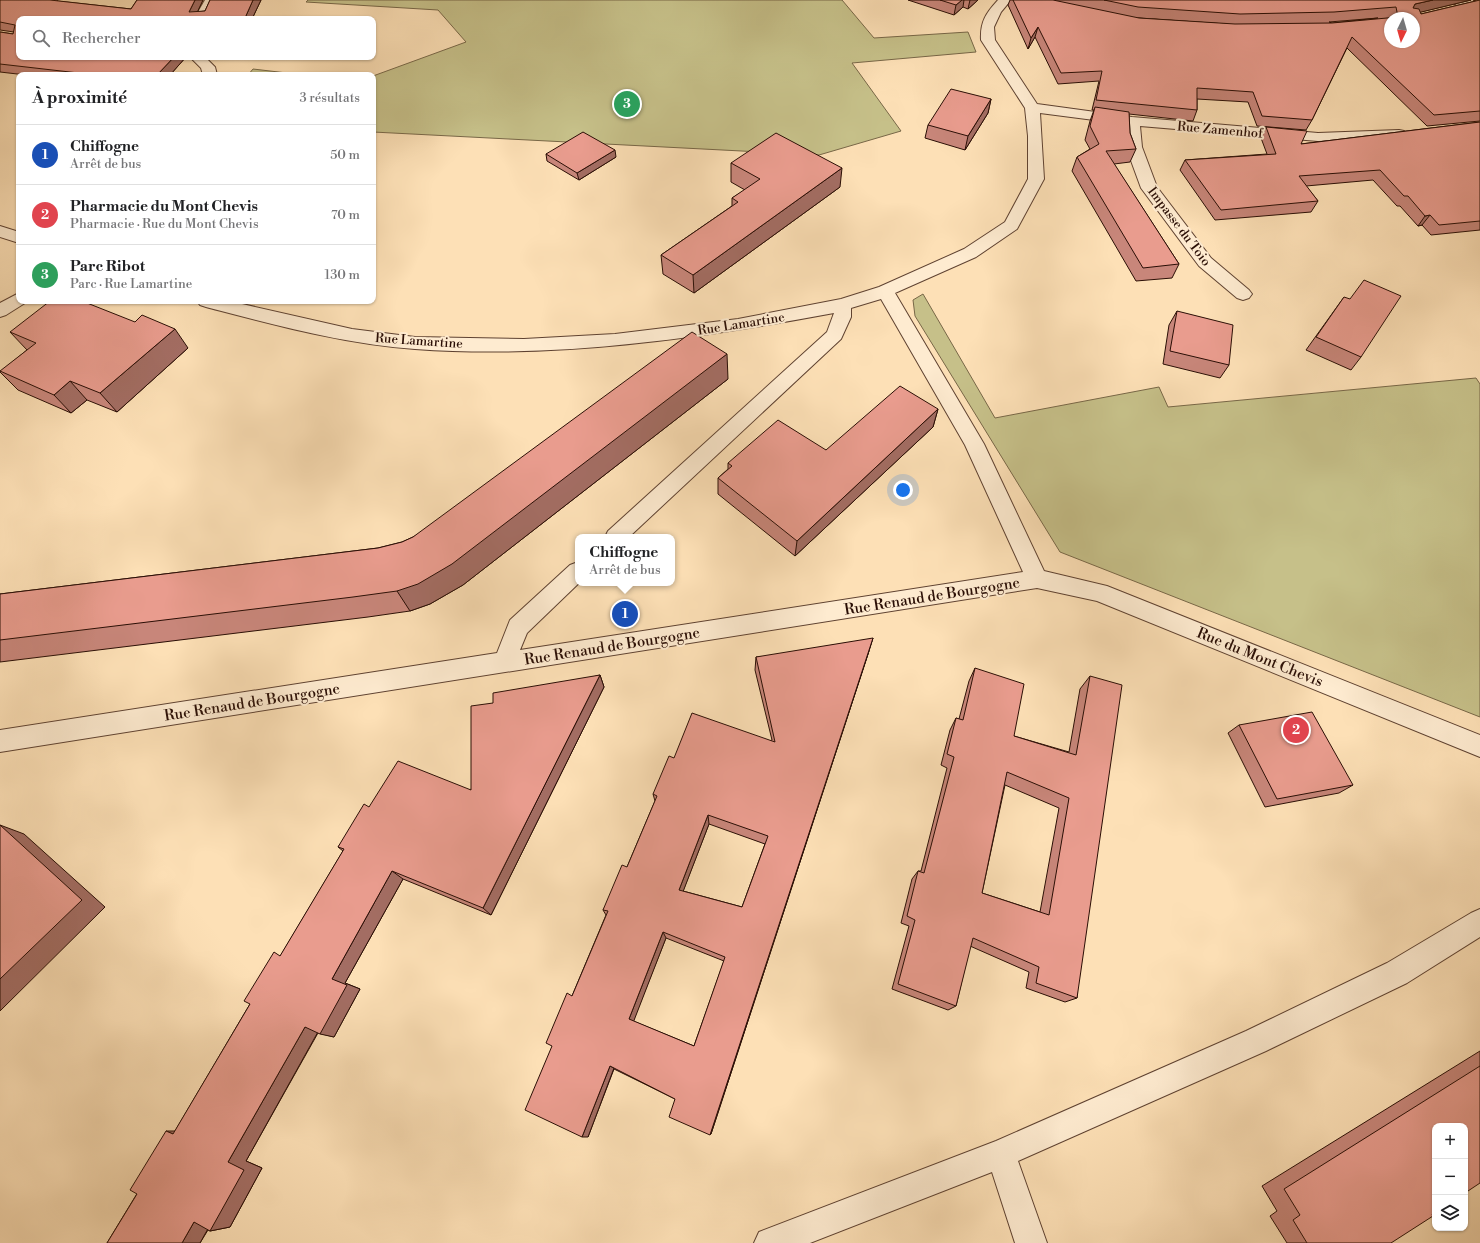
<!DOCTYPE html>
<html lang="fr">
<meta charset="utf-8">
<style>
:root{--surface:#fff;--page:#f2f2f2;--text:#202124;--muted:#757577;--line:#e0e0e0;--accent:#8f2418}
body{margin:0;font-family:"Libre Bodoni",serif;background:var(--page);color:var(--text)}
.controls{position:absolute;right:12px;bottom:12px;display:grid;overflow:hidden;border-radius:8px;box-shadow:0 1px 3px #0004}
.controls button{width:36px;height:36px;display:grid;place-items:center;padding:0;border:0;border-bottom:1px solid var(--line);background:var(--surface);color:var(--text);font:20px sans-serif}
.compass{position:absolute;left:1384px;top:12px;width:36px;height:36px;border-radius:50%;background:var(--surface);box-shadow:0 1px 3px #0004;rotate:185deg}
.you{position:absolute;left:903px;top:490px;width:14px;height:14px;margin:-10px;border:3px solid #fff;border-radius:50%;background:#1a73e8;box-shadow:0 0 0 6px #1a73e833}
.badge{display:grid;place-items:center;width:26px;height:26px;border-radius:50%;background:var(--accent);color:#fff;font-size:13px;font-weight:700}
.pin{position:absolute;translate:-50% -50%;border:2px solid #fff;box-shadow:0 1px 4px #0006}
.popup{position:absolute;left:575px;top:534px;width:100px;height:52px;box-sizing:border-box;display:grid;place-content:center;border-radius:8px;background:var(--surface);filter:drop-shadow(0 1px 3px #0005);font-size:13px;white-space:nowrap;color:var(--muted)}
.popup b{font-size:15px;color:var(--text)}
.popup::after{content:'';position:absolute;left:50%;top:100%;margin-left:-8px;border:8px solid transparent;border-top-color:var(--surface)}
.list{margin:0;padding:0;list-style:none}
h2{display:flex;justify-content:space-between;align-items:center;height:52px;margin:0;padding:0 16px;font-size:17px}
h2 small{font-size:13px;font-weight:400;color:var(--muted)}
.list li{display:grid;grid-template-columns:26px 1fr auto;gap:12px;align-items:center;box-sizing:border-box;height:60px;padding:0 16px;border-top:1px solid var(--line)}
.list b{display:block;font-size:15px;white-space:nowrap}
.list p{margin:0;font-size:13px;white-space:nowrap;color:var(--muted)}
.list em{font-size:13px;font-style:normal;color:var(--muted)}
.icon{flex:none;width:22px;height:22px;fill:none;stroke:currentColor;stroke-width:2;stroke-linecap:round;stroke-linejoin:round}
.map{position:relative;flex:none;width:1480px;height:1243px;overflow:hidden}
.search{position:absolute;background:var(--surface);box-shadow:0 1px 3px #0004;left:16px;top:16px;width:360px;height:44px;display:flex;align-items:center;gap:10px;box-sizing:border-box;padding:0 14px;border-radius:8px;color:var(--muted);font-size:15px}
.panel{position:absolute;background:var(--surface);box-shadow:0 1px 3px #0004;left:16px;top:72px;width:360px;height:232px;border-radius:8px}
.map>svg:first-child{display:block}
.green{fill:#c6c089;stroke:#786747}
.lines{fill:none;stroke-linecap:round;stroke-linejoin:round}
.minor-casing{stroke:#5f4231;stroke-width:2}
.minor{fill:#feebd0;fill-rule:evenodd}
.wall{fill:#c8867a;stroke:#2a0e05;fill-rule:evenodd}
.shaded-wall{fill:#a36d63;stroke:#2a0e05}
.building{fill:#e99c8e;stroke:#2a0e05;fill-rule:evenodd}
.labels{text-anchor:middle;stroke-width:4;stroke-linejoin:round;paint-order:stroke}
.far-street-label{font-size:13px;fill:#2a0e05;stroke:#feebd0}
.street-label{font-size:15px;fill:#2a0e05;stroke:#feebd0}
</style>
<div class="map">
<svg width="1480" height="1243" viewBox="0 0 1480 1243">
<rect width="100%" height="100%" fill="#fde0b6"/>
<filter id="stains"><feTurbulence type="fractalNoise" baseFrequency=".005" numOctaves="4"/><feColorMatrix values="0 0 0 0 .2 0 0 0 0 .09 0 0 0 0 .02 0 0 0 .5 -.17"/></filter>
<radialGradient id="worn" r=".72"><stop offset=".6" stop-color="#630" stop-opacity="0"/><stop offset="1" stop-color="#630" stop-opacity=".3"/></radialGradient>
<g class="green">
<polygon points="308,0 842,0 874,38 968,32 976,52 852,63 901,131 819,155 373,132 373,76 466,42 438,10 306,2"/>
<polygon points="253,69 304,75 248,75"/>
<polygon points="923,294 995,418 1159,387 1168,407 1476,378 1480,384 1480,717 1060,552 915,316 913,300"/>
</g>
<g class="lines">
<g class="minor-casing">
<g id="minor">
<polygon points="205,0 217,0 208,19 194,19"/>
<path d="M 998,0 L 1011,0 L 1001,12 L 994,27 L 995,40 L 1037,104 L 1132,117 L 1318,133 L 1399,130 L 1404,131 L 1406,134 L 1404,137 L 1399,138 L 1318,141 L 1140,126 L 1142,147 L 1157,187 L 1211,258 L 1249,290 L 1252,294 L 1249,298 L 1243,300 L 1237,298 L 1199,266 L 1141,188 L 1126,147 L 1125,124 L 1040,113 L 1044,179 L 1017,229 L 976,257 L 895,293 L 984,444 L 1044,571 L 1107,586 L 1480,735 L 1480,757 L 1097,601 L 1037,588 L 0,752 L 0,730 L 497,653 L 510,620 L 570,565 L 578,562 L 578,583 L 579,583 L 527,633 L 520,650 L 1023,572 L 965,445 L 881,299 L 851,308 L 851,317 L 841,339 L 629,537 L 605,537 L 608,531 L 827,332 L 834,313 C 696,339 556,359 415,349 C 344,344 275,325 206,307 L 200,305 L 197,301 L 229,301 L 352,329 L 415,337 L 524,339 L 615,334 L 738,319 L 841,299 L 879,287 L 964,249 L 1005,222 L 1028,179 L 1028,136 L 1025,108 L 981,40 C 980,22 986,13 998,0 Z"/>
<path d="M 1450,0 L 1480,0 L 1480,8 C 1471,9 1455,7 1450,0 Z"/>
<polygon points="190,57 205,57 215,67 217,75 203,75 201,68"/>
<polygon points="0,226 19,232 19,243 0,237"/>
<polygon points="19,293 19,301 26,301 25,303 6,315 0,317 0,303"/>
<polygon points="1480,909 1480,937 1407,983 1266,1051 1018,1161 1047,1243 1015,1243 992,1172 810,1243 754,1243 759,1232 996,1141 1246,1031 1387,963 1471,913"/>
</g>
</g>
<use href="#minor" class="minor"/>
</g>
<g class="wall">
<polygon points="0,0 58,0 57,1 131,9 137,0 203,0 197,12 205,11 210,0 261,0 252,19 19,19 186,57 170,75 26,75 0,72 0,32 13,34 14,32 0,30"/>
<polygon points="908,0 978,0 968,9 963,7 954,15"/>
<path d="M 1010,0 L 1471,0 L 1420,12 L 1421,14 L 1476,1 L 1473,0 L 1480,0 L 1480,121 L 1427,126 L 1347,48 L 1312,120 L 1306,130 L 1257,126 L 1248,102 L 1197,99 L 1197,110 L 1193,121 L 1129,114 L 1130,133 L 1136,149 L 1130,162 L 1114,164 L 1179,264 L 1172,278 L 1136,281 L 1072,171 L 1077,157 L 1090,149 L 1085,140 L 1090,121 L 1094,110 L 1092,110 L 1099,81 L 1058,84 L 1035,37 L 1028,49 L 1008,5 ZM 1136,18 L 1226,24 L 1139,18 ZM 1378,18 L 1332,23 L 1329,22 Z"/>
<polygon points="991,99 988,113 965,150 925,138 928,125"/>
<polygon points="1480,122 1480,230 1431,235 1422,225 1418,226 1400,206 1397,206 1373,180 1306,186 1318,201 1311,212 1215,220 1180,170 1185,160 1267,154 1261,138 1266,127 1301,144"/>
<polygon points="546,154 616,157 579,180 547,161"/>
<polygon points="731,163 840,187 694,293 663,274 661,255 732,206 732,198 745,190 731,182"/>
<polygon points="1344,297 1361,357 1351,370 1306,350"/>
<polygon points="1177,311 1229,365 1220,378 1163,364 1169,325"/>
<polygon points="10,332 188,348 117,412 87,400 71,413 18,390 0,372 27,350"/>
<polygon points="728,379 463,585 430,604 410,611 368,617 0,662 0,594 378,548 402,542 413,537"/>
<polygon points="938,409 933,427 795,556 718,494 718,478 728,469 728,463 826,450"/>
<path d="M 869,651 L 711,1134 L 675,1099 L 614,1069 L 588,1137 L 572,996 L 606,915 L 603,910 L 627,867 L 655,801 L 653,794 L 772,740 L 755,670 L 756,657 ZM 709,824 L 765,844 L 742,907 L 683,891 ZM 666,938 L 724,961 L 694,1046 L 633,1021 Z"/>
<path d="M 975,668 L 1014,736 L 1069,752 L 1080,689 L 1090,676 L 1077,998 L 1065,1002 L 1026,988 L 1029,972 L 970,946 L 956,1006 L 948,1010 L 892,989 L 909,926 L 901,923 L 912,879 L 918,871 L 921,871 L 947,768 L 941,765 L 950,730 L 956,718 L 959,719 L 969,681 ZM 1005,785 L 1059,808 L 1040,912 L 982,893 Z"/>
<polygon points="600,675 604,687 491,915 403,879 345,983 360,989 334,1037 318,1033 246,1161 262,1168 230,1227 210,1231 208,1230 200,1243 107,1243 175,1131 250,1004 281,955 343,851 338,847 369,807 471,790 493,703"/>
<polygon points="1239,725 1353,785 1339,793 1265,807 1228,733"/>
<polygon points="1480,1051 1480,1183 1465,1126 1391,1243 1287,1243 1270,1216 1277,1211 1262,1186"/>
</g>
<g class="shaded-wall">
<polygon points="195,0 203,0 194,19 189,12"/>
<polygon points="253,0 261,0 252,19 245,19 245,18"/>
<polygon points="962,0 964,0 963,7 954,15 956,5"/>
<polygon points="970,0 978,0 968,9"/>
<polygon points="1433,0 1471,0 1409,15 1415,4"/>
<polygon points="1038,27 1035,37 1028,49 1031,38"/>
<polygon points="174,57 186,57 170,75 157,75"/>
<polygon points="991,99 988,113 965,150 968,136"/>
<polygon points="615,150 616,157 579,180 577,173"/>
<polygon points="842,168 840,187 694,293 693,275"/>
<polygon points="1430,215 1422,225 1418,226 1425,216"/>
<polygon points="175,329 188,348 117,412 100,393"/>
<polygon points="727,354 728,379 463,585 430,604 410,611 397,591"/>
<polygon points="70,381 87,400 71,413 54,395"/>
<polygon points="938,409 933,427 795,556 797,541"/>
<polygon points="873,638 869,651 711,1134 710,1135"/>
<polygon points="600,675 604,687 491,915 483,908"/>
<polygon points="708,815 709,824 681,897 679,890"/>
<polygon points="0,825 24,834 105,907 0,1011"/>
<polygon points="392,871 403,879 345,983 360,989 334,1037 320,1034 332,979"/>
<polygon points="663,932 666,938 633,1023 629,1019"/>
<polygon points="305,1027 319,1030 246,1161 262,1168 230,1227 210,1231 228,1162"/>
<polygon points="610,1066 614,1068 588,1137 582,1137"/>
<polygon points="166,1131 186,1131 173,1134"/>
<polygon points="214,1218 200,1243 182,1243 194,1222"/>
</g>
<g class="building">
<polygon points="0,0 50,0 131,9 137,0 195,0 189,12 205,11 210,0 253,0 245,18 209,19 19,19 19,57 174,57 157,75 96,75 0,64 0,32 13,34 15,25 0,22"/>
<polygon points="940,0 962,0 956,5"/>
<path d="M 1013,0 L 1053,0 L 1139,18 L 1235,24 L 1332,23 L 1398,17 L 1396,7 L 1334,12 L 1240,14 L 1138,7 L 1104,0 L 1433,0 L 1415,4 L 1413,8 L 1419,9 L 1421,14 L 1480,0 L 1480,111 L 1434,115 L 1352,37 L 1312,120 L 1262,116 L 1253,92 L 1197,88 L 1197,110 L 1096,100 L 1102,71 L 1061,73 L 1038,27 L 1031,38 ZM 1390,18 L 1414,18 L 1414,42 L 1390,42 Z"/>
<polygon points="951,89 991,99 968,136 928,125"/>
<polygon points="1095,107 1129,112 1130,133 1136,149 1106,151 1179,264 1143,268 1077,157 1099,144 1090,126"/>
<polygon points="1480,122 1480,221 1439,225 1430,215 1425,216 1408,196 1404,196 1380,170 1299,176 1318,201 1221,210 1185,160 1276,154 1266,127 1307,131 1301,144"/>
<polygon points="583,132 615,150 577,173 546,154"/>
<polygon points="776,133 842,168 693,275 661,255 738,202 732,198 760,179 731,163"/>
<polygon points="1364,280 1401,296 1361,357 1316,337 1344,297 1350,299"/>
<polygon points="50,301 82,301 135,322 142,315 175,329 100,393 70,381 54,395 0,371 36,343 10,332"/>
<polygon points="1177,311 1233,325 1229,365 1170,351"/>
<polygon points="692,332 727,354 452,564 418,584 397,591 353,597 0,640 0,594 378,548 402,542 413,537"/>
<polygon points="900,386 938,409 797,541 718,478 732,466 728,463 778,420 826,450"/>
<path d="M 873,638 L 710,1135 L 669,1117 L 675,1099 L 610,1066 L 582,1137 L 525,1110 L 552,1046 L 546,1043 L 567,993 L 572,996 L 608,911 L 603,910 L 622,865 L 627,867 L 657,796 L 653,794 L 669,756 L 674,758 L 692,713 L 775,742 L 756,657 ZM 708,815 L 768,836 L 742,907 L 679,890 ZM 663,932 L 725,957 L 694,1046 L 629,1019 Z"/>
<path d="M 975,668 L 1024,684 L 1014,736 L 1076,755 L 1090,676 L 1122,685 L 1077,998 L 1036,983 L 1039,967 L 973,938 L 956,1006 L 898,984 L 915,920 L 907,916 L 918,871 L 924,873 L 954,757 L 947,754 L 956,718 L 963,720 ZM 1007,772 L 1069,798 L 1049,915 L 982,893 Z"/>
<polygon points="600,675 483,908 392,871 332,979 347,985 320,1034 305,1027 228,1162 244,1170 210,1231 194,1222 182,1243 107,1243 137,1194 130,1190 166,1131 173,1134 250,1004 244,1001 274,952 280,956 344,849 338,847 364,804 369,807 398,761 471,790 471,706 493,703 493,693"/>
<polygon points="1312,712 1353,785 1277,799 1239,725"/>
<polygon points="0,825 82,900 0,979"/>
<polygon points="1480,1066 1480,1183 1465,1193 1465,1126 1435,1126 1435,1213 1432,1214 1433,1216 1391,1243 1307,1243 1293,1220 1300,1215 1284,1189"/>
</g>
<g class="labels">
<g class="far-street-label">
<text transform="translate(1220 129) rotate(5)" y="5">Rue Zamenhof</text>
<text transform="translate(1180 226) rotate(53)" y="5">Impasse du Toio</text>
<text transform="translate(741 323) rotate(-9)" y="5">Rue Lamartine</text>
<text transform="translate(419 340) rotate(4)" y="5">Rue Lamartine</text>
</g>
<g class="street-label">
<text transform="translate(932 596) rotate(-9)" y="5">Rue Renaud de Bourgogne</text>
<text transform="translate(612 646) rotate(-9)" y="5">Rue Renaud de Bourgogne</text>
<text transform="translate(1260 657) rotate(22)" y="5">Rue du Mont Chevis</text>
<text transform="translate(252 702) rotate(-9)" y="5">Rue Renaud de Bourgogne</text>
</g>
</g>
<rect width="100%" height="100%" filter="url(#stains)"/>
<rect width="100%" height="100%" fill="url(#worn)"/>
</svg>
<div class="controls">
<button>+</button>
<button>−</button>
<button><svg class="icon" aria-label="layers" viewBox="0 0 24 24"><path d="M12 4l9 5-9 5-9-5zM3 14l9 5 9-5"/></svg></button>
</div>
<svg class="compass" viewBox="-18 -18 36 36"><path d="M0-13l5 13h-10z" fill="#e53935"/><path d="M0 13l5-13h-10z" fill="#757577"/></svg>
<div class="you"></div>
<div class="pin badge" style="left:625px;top:614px;background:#1a4fb4">1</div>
<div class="popup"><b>Chiffogne</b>Arrêt de bus</div>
<div class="pin badge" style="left:1296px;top:730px;background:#e0444e">2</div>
<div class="pin badge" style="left:627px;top:104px;background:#2e9e5b">3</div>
<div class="search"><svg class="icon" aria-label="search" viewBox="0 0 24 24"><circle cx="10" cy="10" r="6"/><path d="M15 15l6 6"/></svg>Rechercher</div>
<section class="panel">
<h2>À proximité<small>3 résultats</small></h2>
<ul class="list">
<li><span class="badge" style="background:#1a4fb4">1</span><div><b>Chiffogne</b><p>Arrêt de bus</p></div><em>50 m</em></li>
<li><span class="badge" style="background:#e0444e">2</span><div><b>Pharmacie du Mont Chevis</b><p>Pharmacie · Rue du Mont Chevis</p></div><em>70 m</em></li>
<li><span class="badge" style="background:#2e9e5b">3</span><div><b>Parc Ribot</b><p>Parc · Rue Lamartine</p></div><em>130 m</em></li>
</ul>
</section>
</div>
